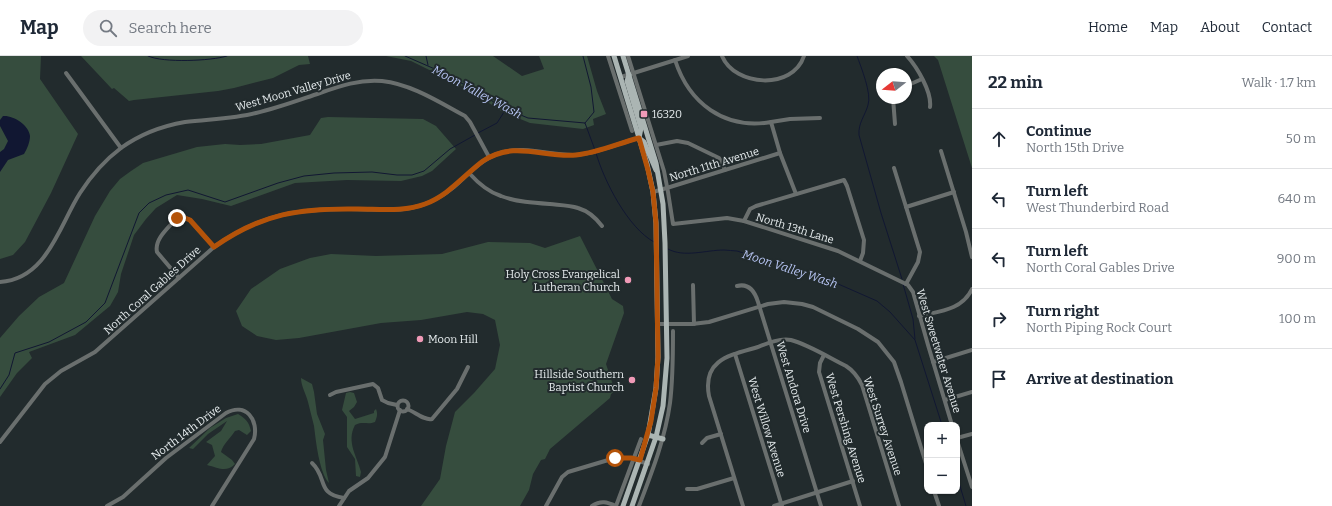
<!DOCTYPE html>
<meta charset="utf-8">
<style>
:root{--surface:#fff;--page:#f2f2f3;--text:#1f2937;--muted:#747a83;--line:#e0e1e3}
body{margin:0;font-family:Bitter,serif;background:var(--page);color:var(--text)}
.controls{position:absolute;right:12px;bottom:12px;display:grid;overflow:hidden;border-radius:8px;box-shadow:0 1px 3px #0004}
.controls button{width:36px;height:36px;display:grid;place-items:center;padding:0;border:0;border-bottom:1px solid var(--line);background:var(--surface);color:var(--text);font:20px sans-serif}
.compass{position:absolute;left:876px;top:12px;width:36px;height:36px;border-radius:50%;background:var(--surface);box-shadow:0 1px 3px #0004;rotate:253deg}
.stop{position:absolute;width:12px;height:12px;margin:-9px;border:3px solid #b45309;border-radius:50%;background:#fff}
.stop.end{background:#b45309;border-color:#fff;box-shadow:0 1px 4px #0008}
.list{margin:0;padding:0;list-style:none}
h2{display:flex;justify-content:space-between;align-items:center;height:52px;margin:0;padding:0 16px;font-size:17px}
h2 small{font-size:13px;font-weight:400;color:var(--muted)}
.list li{display:grid;grid-template-columns:26px 1fr auto;gap:12px;align-items:center;box-sizing:border-box;height:60px;padding:0 16px;border-top:1px solid var(--line)}
.list b{display:block;font-size:15px;white-space:nowrap}
.list p{margin:0;font-size:13px;white-space:nowrap;color:var(--muted)}
.list em{font-size:13px;font-style:normal;color:var(--muted)}
.icon{flex:none;width:22px;height:22px;fill:none;stroke:currentColor;stroke-width:2;stroke-linecap:round;stroke-linejoin:round}
.map{position:relative;flex:none;width:972px;height:450px;overflow:hidden}
header{display:flex;align-items:center;gap:24px;box-sizing:border-box;height:56px;padding:0 20px;background:var(--surface);border-bottom:1px solid var(--line)}
header strong{font-size:19px}
nav{display:flex;gap:22px;margin-inline-start:auto;font-size:14px}
.search{width:280px;height:36px;background:var(--page);display:flex;align-items:center;gap:10px;box-sizing:border-box;padding:0 14px;border-radius:22px;color:var(--muted);font-size:15px}
main{display:flex}
aside{flex:1;background:var(--surface)}
.map>svg:first-child{display:block}
.green{fill:#364d3e}
.water{fill:#111732}
.lines{fill:none;stroke-linecap:round;stroke-linejoin:round}
.stream{stroke:#111732;stroke-width:1}
.minor{stroke:#6a6f6e;stroke-width:4}
.major{stroke:#abb5b3;stroke-width:5}
.route{stroke:#b45309;stroke-width:5}
.poi-dot{fill:#f09ab7;stroke:#222b2d;stroke-width:1.5}
.labels{text-anchor:middle;stroke-width:4;stroke-linejoin:round;paint-order:stroke}
.street-label{font-size:11px;fill:#e5ebed;stroke:#222b2d}
.poi-label{font-size:11px;fill:#e5ebed;stroke:#222b2d;text-anchor:start}
.water-label{font-size:12px;font-style:italic;fill:#b8c6f5;stroke:#222b2d}
</style>
<header>
<strong>Map</strong>
<div class="search"><svg class="icon" aria-label="search" viewBox="0 0 24 24"><circle cx="10" cy="10" r="6"/><path d="M15 15l6 6"/></svg>Search here</div>
<nav><a>Home</a><a>Map</a><a>About</a><a>Contact</a></nav>
</header>
<main>
<div class="map">
<svg width="972" height="450" viewBox="0 0 972 450">
<rect width="100%" height="100%" fill="#222b2d"/>
<g class="green">
<polygon points="0,0 41,0 40,23 78,78 51,137 25,186 13,199 0,203"/>
<polygon points="81,0 308,0 310,8 299,9 273,22 234,32 218,35 134,44 129,45 114,32 112,33"/>
<polygon points="386,0 493,0 522,20 544,13 539,0 587,0 597,35 606,58 593,63 594,69 583,73 530,67 501,55 468,33 411,5"/>
<polygon points="934,0 972,0 972,112 938,4"/>
<polygon points="328,61 423,63 436,70 456,93 432,115 422,120 401,125 347,124 295,127 231,150 202,143 177,139 156,152 146,163 134,179 121,218 118,236 110,250 75,279 29,296 32,302 17,317 0,341 0,282 19,260 39,241 64,227 95,160 110,135 120,123 131,115 143,107 197,91 225,88 240,89 261,88 310,79 321,62"/>
<polygon points="580,180 612,243 623,250 624,257 606,308 615,335 611,338 610,342 550,393 545,403 541,404 533,418 529,434 520,450 421,450 440,423 446,390 455,356 474,337 495,313 500,289 495,264 483,258 467,256 421,264 381,267 299,282 276,284 257,280 242,270 236,255 251,233 280,213 310,202 331,198 376,200 442,198 488,186 530,187 545,192"/>
<path d="M 301,322 L 312,328 L 314,336 L 317,358 L 325,378 L 323,384 L 326,414 L 329,427 C 319,416 316,385 314,370 C 312,362 310,354 308,346 C 306,338 301,330 301,322 Z"/>
<path d="M 350,336 L 354,337 L 357,346 L 354,351 L 349,355 L 355,363 L 374,357 L 374,355 L 376,353 C 378,358 377,361 375,366 C 368,369 363,365 355,369 C 346,386 357,400 361,416 L 360,421 L 356,420 L 355,403 L 347,391 L 347,361 L 342,354 L 346,337 Z"/>
<path d="M 238,358 C 246,363 249,366 251,375 L 247,379 L 239,374 L 235,375 C 230,383 223,388 221,396 L 232,404 L 235,408 C 226,417 219,412 207,409 L 215,400 L 212,389 L 206,386 L 221,375 L 227,365 L 208,378 L 193,393 L 189,392 L 210,372 L 226,362 Z"/>
</g>
<path class="water" d="M 3,60 C 13,59 29,69 30,80 C 30,86 27,93 24,98 L 8,104 L 0,116 L 0,96 L 4,93 L 8,85 L 0,70 L 0,64 Z"/>
<g class="lines">
<g class="stream">
<path d="M 148,0 C 163,7 211,5 227,0"/>
<polyline points="405,0 444,17 506,53 528,62 585,67 595,94"/>
<polyline points="426,0 428,9"/>
<polyline points="583,0 591,31 594,56 585,67"/>
<path d="M 857,0 C 861,11 872,38 868,49 C 865,60 858,67 859,79 L 881,157 L 902,223"/>
<polyline points="478,77 497,67 506,53"/>
<path d="M 596,97 C 604,125 628,172 654,186"/>
<path d="M 668,193 C 684,202 706,194 724,194 C 728,194 733,195 737,195 L 820,220 L 877,245 L 890,256 L 915,284 L 942,369"/>
<polyline points="903,228 913,263 915,283"/>
<polyline points="0,333 9,319 15,297 49,286 86,266 105,247 139,157 149,147 166,139 188,134 225,146 278,127 304,120 334,117 372,116 397,119 412,119 424,115 450,93 475,79"/>
<polyline points="957,420 966,450"/>
</g>
<g class="minor">
<polyline points="608,0 632,75"/>
<polyline points="628,0 664,115 668,136 673,168 727,162 744,165 838,195 908,229 913,236 928,289 952,369"/>
<path d="M 722,0 C 735,31 793,34 804,0"/>
<path d="M 907,0 C 917,11 932,36 930,51"/>
<path d="M 675,4 C 689,47 724,74 771,66 L 780,97 L 796,138"/>
<polyline points="66,17 121,92"/>
<polyline points="621,21 688,0"/>
<polyline points="906,30 922,23"/>
<polyline points="893,42 895,68"/>
<polyline points="771,66 790,63 820,62"/>
<polyline points="656,89 677,85 688,87 719,102 721,105 725,114"/>
<polyline points="941,95 966,176 972,201"/>
<polyline points="894,112 920,196 918,206 906,228"/>
<path d="M 469,117 C 478,127 488,136 501,140 C 517,146 534,147 550,148 C 559,149 569,149 578,152 C 588,155 596,162 602,170"/>
<polyline points="653,136 670,131 780,97"/>
<polyline points="906,151 954,136"/>
<polyline points="744,165 750,153 756,150 844,124 847,130 864,184 863,197 860,205"/>
<path d="M 179,222 L 157,196 C 154,183 169,171 177,162 C 182,161 185,161 190,164 L 214,191"/>
<path d="M 0,226 C 47,223 59,170 80,137 C 91,120 105,104 121,92 C 139,79 162,70 185,66 C 209,63 233,63 256,57 C 278,52 299,44 320,37 C 340,30 360,23 382,25 C 411,28 439,46 465,60 L 470,66 L 489,101"/>
<polyline points="693,229 694,268"/>
<path d="M 737,230 C 749,227 755,236 758,246 L 821,450"/>
<path d="M 919,260 C 940,255 962,254 972,233"/>
<polyline points="657,268 692,268 709,266 768,248 784,246 802,248 813,251 858,273 878,286 894,306 901,326 927,411"/>
<polyline points="735,298 782,450"/>
<polyline points="824,299 820,307 819,316 860,450"/>
<polyline points="933,306 972,294"/>
<polyline points="330,339 336,336 373,328 378,332 382,344 388,347 397,349"/>
<polyline points="945,344 972,336"/>
<circle cx="403" cy="350" r="5.5"/>
<path d="M 407,353 C 415,356 425,365 432,363 L 457,333 L 468,311"/>
<polyline points="957,382 972,378"/>
<polyline points="957,384 972,431"/>
<path d="M 0,386 L 45,328 L 61,315 L 95,296 L 214,191 C 259,159 297,152 351,153 C 371,153 392,156 411,152 C 427,149 442,141 454,131 C 469,118 481,103 500,97 C 525,89 550,100 575,99 C 597,98 618,87 639,82"/>
<polyline points="702,387 707,382 721,378"/>
<path d="M 312,407 C 328,422 316,438 344,442"/>
<polyline points="687,433 697,433 734,422"/>
<polyline points="934,435 939,450"/>
<path d="M 107,450 L 123,441 L 166,402 L 226,357 C 246,346 259,364 254,383 L 212,450"/>
<polyline points="339,450 349,435 368,422 385,401 400,354"/>
<polyline points="546,450 562,421 568,416 615,402 631,402 648,408"/>
<path d="M 592,450 C 601,444 607,446 616,450"/>
<polyline points="616,450 641,383"/>
<path d="M 639,450 C 652,416 665,383 670,347 C 673,323 673,299 673,275"/>
<path d="M 743,450 L 709,340 C 702,303 731,299 758,291 C 768,287 780,282 791,284 C 807,288 830,302 846,310 C 854,315 858,321 862,329 L 899,450"/>
<polyline points="774,450 853,425"/>
</g>
<g class="major">
<polyline points="614,0 647,108 653,136 656,167 658,301 656,332 648,379 623,450"/>
<polyline points="623,0 656,107 663,148 665,187 667,302 663,350 656,381 632,450"/>
<polyline points="629,19 627,25 641,72 639,82 644,86 656,114"/>
<polyline points="648,379 663,383"/>
</g>
</g>
<g class="lines">
<path class="route" d="M 177,162 L 182,161 L 190,164 L 214,191 C 262,157 301,152 358,153 C 380,153 404,156 425,148 C 449,139 463,120 483,105 C 515,84 543,102 576,99 C 598,97 619,87 639,82 L 648,114 L 653,136 L 656,167 L 658,301 L 656,332 L 651,365 L 640,404 L 631,402 L 615,402"/>
</g>
<g class="poi-dot">
<rect x="640" y="54" width="8" height="8" rx="2"/>
<circle cx="628" cy="224" r="4"/>
<circle cx="420" cy="283" r="4"/>
<circle cx="632" cy="324" r="4"/>
</g>
<g class="labels">
<g class="street-label">
<text transform="translate(293 35) rotate(-16)" y="4">West Moon Valley Drive</text>
<text transform="translate(714 108) rotate(-17)" y="4">North 11th Avenue</text>
<text transform="translate(795 172) rotate(17)" y="4">North 13th Lane</text>
<text transform="translate(152 234) rotate(-42)" y="4">North Coral Gables Drive</text>
<text transform="translate(939 295) rotate(73)" y="4">West Sweetwater Avenue</text>
<text transform="translate(794 331) rotate(73)" y="4">West Andora Drive</text>
<text transform="translate(883 370) rotate(72)" y="4">West Surrey Avenue</text>
<text transform="translate(767 371) rotate(73)" y="4">West Willow Avenue</text>
<text transform="translate(846 372) rotate(73)" y="4">West Pershing Avenue</text>
<text transform="translate(186 376) rotate(-37)" y="4">North 14th Drive</text>
</g>
<g class="poi-label">
<text x="652" y="62">16320</text>
<text x="620" y="222" text-anchor="end">Holy Cross Evangelical<tspan x="620" dy="13">Lutheran Church</tspan></text>
<text x="428" y="287">Moon Hill</text>
<text x="624" y="322" text-anchor="end">Hillside Southern<tspan x="624" dy="13">Baptist Church</tspan></text>
</g>
<g class="water-label">
<text transform="translate(477 36) rotate(28)" y="4">Moon Valley Wash</text>
<text transform="translate(790 213) rotate(18)" y="4">Moon Valley Wash</text>
</g>
</g>
</svg>
<div class="controls">
<button>+</button>
<button>−</button>
</div>
<svg class="compass" viewBox="-18 -18 36 36"><path d="M0-13l5 13h-10z" fill="#e53935"/><path d="M0 13l5-13h-10z" fill="#747a83"/></svg>
<div class="stop" style="left:615px;top:402px"></div>
<div class="stop end" style="left:177px;top:162px"></div>
</div>
<aside>
<h2>22 min<small>Walk · 1.7 km</small></h2>
<ul class="list">
<li><svg class="icon" aria-label="ahead" viewBox="0 0 24 24"><path d="M12 20V5M6 11l6-6 6 6"/></svg><div><b>Continue</b><p>North 15th Drive</p></div><em>50 m</em></li>
<li><svg class="icon" aria-label="left" viewBox="0 0 24 24"><path d="M17 20v-9H6M10 6l-5 5 5 5"/></svg><div><b>Turn left</b><p>West Thunderbird Road</p></div><em>640 m</em></li>
<li><svg class="icon" aria-label="left" viewBox="0 0 24 24"><path d="M17 20v-9H6M10 6l-5 5 5 5"/></svg><div><b>Turn left</b><p>North Coral Gables Drive</p></div><em>900 m</em></li>
<li><svg class="icon" aria-label="right" viewBox="0 0 24 24"><path d="M7 20v-9h11M14 6l5 5-5 5"/></svg><div><b>Turn right</b><p>North Piping Rock Court</p></div><em>100 m</em></li>
<li><svg class="icon" aria-label="arrive" viewBox="0 0 24 24"><path d="M6 21V4h12l-3 4 3 4H6"/></svg><div><b>Arrive at destination</b></div></li>
</ul>
</aside>
</main>
